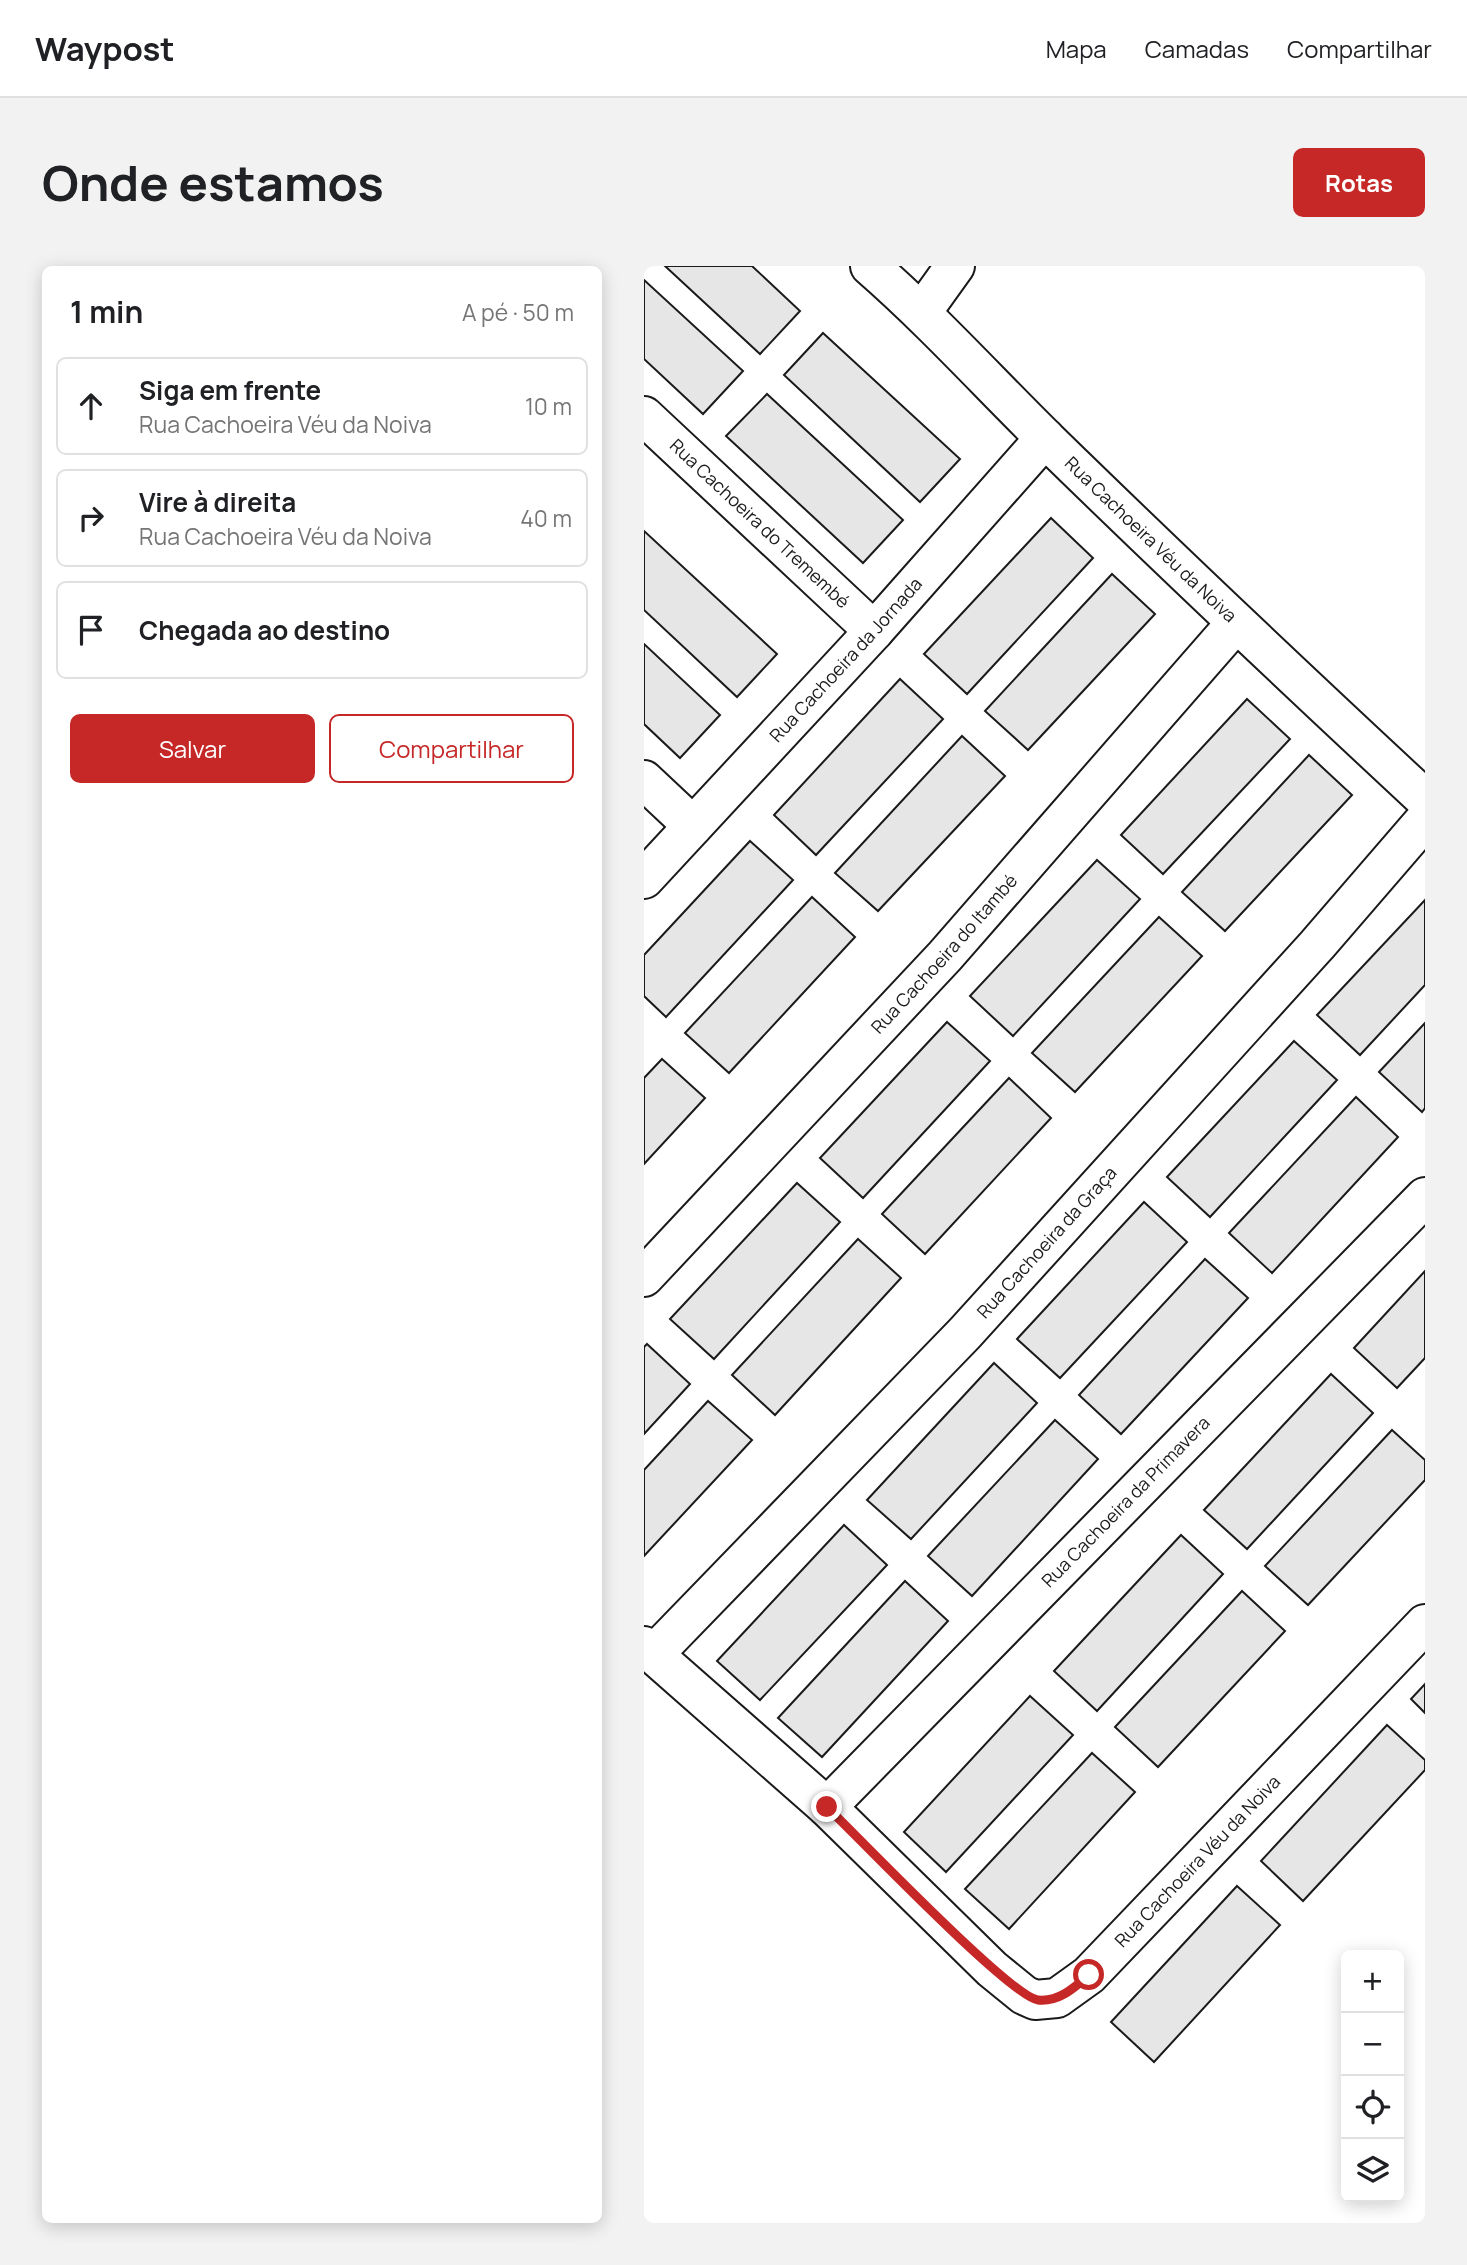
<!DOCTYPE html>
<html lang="pt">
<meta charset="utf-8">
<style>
:root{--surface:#fff;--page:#f2f2f2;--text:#202124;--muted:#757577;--line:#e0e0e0;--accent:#c62828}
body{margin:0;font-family:Manrope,sans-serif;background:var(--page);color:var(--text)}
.controls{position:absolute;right:21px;bottom:21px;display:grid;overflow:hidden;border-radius:10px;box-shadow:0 4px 18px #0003}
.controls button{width:63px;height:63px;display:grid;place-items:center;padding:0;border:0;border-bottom:2px solid var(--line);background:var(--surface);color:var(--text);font:35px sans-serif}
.stop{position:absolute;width:21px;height:21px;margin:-16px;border:5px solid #c62828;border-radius:50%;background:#fff}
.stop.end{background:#c62828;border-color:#fff;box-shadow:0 2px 7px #0008}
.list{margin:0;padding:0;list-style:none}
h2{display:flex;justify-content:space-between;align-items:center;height:91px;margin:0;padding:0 28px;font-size:30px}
h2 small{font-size:23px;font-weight:400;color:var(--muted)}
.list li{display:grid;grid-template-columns:46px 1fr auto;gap:21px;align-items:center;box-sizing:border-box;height:98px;margin:0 14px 14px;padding:0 14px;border:2px solid var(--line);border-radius:10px}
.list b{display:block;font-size:26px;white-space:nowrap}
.list p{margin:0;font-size:23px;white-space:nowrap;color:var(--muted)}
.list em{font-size:23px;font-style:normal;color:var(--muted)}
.actions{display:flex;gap:14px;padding:21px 28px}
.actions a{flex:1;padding:16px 0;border:2px solid var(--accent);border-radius:10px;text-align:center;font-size:24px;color:var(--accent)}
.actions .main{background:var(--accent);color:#fff}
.icon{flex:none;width:38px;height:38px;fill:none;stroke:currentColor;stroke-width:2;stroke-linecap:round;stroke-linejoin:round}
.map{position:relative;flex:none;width:781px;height:1957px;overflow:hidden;border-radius:10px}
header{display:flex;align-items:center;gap:42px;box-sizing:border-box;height:98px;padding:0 35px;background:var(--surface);border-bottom:2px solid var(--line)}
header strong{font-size:33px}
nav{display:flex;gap:38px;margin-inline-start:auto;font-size:24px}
.intro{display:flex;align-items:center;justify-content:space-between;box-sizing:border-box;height:168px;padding:0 42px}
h1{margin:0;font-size:49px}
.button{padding:18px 32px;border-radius:10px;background:var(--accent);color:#fff;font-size:24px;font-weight:700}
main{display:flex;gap:42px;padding:0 42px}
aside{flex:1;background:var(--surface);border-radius:10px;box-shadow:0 4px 18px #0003}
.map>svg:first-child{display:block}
.building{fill:#e6e6e6;stroke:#1a1a1a;stroke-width:2}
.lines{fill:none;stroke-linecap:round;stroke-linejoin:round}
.minor-casing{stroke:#1a1a1a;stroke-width:42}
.minor{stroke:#fff;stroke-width:38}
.route{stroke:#c62828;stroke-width:9}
.labels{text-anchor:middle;stroke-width:5;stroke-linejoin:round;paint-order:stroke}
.street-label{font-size:18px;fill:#1a1a1a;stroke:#fff}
</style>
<header>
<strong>Waypost</strong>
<nav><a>Mapa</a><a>Camadas</a><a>Compartilhar</a></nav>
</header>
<div class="intro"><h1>Onde estamos</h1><a class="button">Rotas</a></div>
<main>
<aside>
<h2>1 min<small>A pé · 50 m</small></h2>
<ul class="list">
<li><svg class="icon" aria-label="ahead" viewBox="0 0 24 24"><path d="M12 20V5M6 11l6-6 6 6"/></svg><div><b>Siga em frente</b><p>Rua Cachoeira Véu da Noiva</p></div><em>10 m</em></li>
<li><svg class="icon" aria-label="right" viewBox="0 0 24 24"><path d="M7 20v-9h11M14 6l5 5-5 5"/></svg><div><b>Vire à direita</b><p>Rua Cachoeira Véu da Noiva</p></div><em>40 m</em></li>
<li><svg class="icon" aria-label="arrive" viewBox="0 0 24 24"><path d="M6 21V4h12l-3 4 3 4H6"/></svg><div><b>Chegada ao destino</b></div></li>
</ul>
<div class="actions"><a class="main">Salvar</a><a>Compartilhar</a></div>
</aside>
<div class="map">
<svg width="781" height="1957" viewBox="0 0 781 1957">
<rect width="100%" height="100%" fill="#fff"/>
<g class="building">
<polygon points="21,0 108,0 156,45 116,88"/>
<polygon points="0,14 99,105 59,148 0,93"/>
<polygon points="179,67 316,193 276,236 140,109"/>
<polygon points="123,128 259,254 219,297 82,170"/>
<polygon points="407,252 449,292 323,428 280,388"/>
<polygon points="0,265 133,388 93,431 0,344"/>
<polygon points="468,308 511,348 384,484 341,445"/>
<polygon points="0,378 76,449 36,492 0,458"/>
<polygon points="256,413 299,453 172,589 130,549"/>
<polygon points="603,433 646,473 519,608 477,569"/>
<polygon points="318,470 361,510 234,645 191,607"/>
<polygon points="665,489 708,529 581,665 538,626"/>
<polygon points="106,575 149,614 22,751 0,730 0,689"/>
<polygon points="453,594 496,633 369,770 326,730"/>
<polygon points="168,631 211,671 85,807 41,767"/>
<polygon points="781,634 781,719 716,789 673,749"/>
<polygon points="515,651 558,690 431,826 388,787"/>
<polygon points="303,756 346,795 219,932 176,892"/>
<polygon points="781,757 781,842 778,846 735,806"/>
<polygon points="650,775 693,814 566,951 523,911"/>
<polygon points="18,793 61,832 0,898 0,812"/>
<polygon points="365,812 407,852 281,988 238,948"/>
<polygon points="712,831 754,871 628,1007 585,967"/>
<polygon points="153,917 196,956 70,1093 26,1053"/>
<polygon points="500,936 543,976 416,1112 373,1073"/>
<polygon points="214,973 257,1012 131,1149 88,1109"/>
<polygon points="561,993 604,1032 477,1168 435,1129"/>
<polygon points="781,1005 781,1092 753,1122 710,1082"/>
<polygon points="3,1078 46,1118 0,1168 0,1081"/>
<polygon points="350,1097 393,1137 267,1273 223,1234"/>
<polygon points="687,1108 729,1147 603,1283 560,1244"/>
<polygon points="64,1135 108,1174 0,1290 0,1204"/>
<polygon points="411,1154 454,1193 328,1330 284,1290"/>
<polygon points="748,1164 781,1194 781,1214 664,1339 621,1300"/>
<polygon points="200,1259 243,1299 116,1434 73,1395"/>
<polygon points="537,1269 579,1308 453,1445 410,1405"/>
<polygon points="261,1315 304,1355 178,1491 134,1452"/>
<polygon points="598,1325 641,1365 514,1501 471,1461"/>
<polygon points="781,1418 781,1447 767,1433"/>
<polygon points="386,1430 429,1469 302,1606 260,1566"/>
<polygon points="743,1459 781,1494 781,1504 659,1635 617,1595"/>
<polygon points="448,1487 491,1526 365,1663 321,1623"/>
<polygon points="593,1620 636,1659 510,1796 467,1756"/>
</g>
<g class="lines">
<g class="minor-casing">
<g id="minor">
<path id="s1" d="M 226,0 C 289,55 344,116 404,175 C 528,296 654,415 781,533"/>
<polyline points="278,46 311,0"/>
<path id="s2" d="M 0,150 L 230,365"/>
<polyline points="0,514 49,560"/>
<path id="s3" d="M 0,613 L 230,365 L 401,172"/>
<path id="s4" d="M 0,1011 L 301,690 L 592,357"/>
<path id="s5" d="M 0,1380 L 183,1541 L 348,1703 L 380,1729 L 391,1734 L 413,1732 L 445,1709 L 781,1358"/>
<path id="s6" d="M 10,1388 L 321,1067 L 673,679 L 781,554"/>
<path id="s7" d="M 183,1541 L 781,931"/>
</g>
</g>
<use href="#minor" class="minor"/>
</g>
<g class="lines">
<path class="route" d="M 183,1541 C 213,1570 367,1731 394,1734 C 415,1736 430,1722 445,1709"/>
</g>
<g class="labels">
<g class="street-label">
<text dy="6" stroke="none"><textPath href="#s2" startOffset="158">Rua Cachoeira do Tremembé</textPath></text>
<text dy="6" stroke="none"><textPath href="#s1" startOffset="392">Rua Cachoeira Véu da Noiva</textPath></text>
<text dy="6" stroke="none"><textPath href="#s3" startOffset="298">Rua Cachoeira da Jornada</textPath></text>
<text dy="6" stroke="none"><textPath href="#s4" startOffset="441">Rua Cachoeira do Itambé</textPath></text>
<text dy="6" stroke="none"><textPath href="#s6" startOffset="569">Rua Cachoeira da Graça</textPath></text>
<text dy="6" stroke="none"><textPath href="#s7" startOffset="427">Rua Cachoeira da Primavera</textPath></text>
<text dy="6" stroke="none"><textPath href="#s5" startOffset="747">Rua Cachoeira Véu da Noiva</textPath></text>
</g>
</g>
</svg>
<div class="controls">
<button>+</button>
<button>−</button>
<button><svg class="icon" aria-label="locate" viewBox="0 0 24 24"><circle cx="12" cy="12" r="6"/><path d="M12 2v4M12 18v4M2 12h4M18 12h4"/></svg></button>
<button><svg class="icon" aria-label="layers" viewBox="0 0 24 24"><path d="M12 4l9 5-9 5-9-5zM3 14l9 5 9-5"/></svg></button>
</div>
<div class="stop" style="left:445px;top:1709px"></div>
<div class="stop end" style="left:183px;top:1541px"></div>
</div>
</main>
